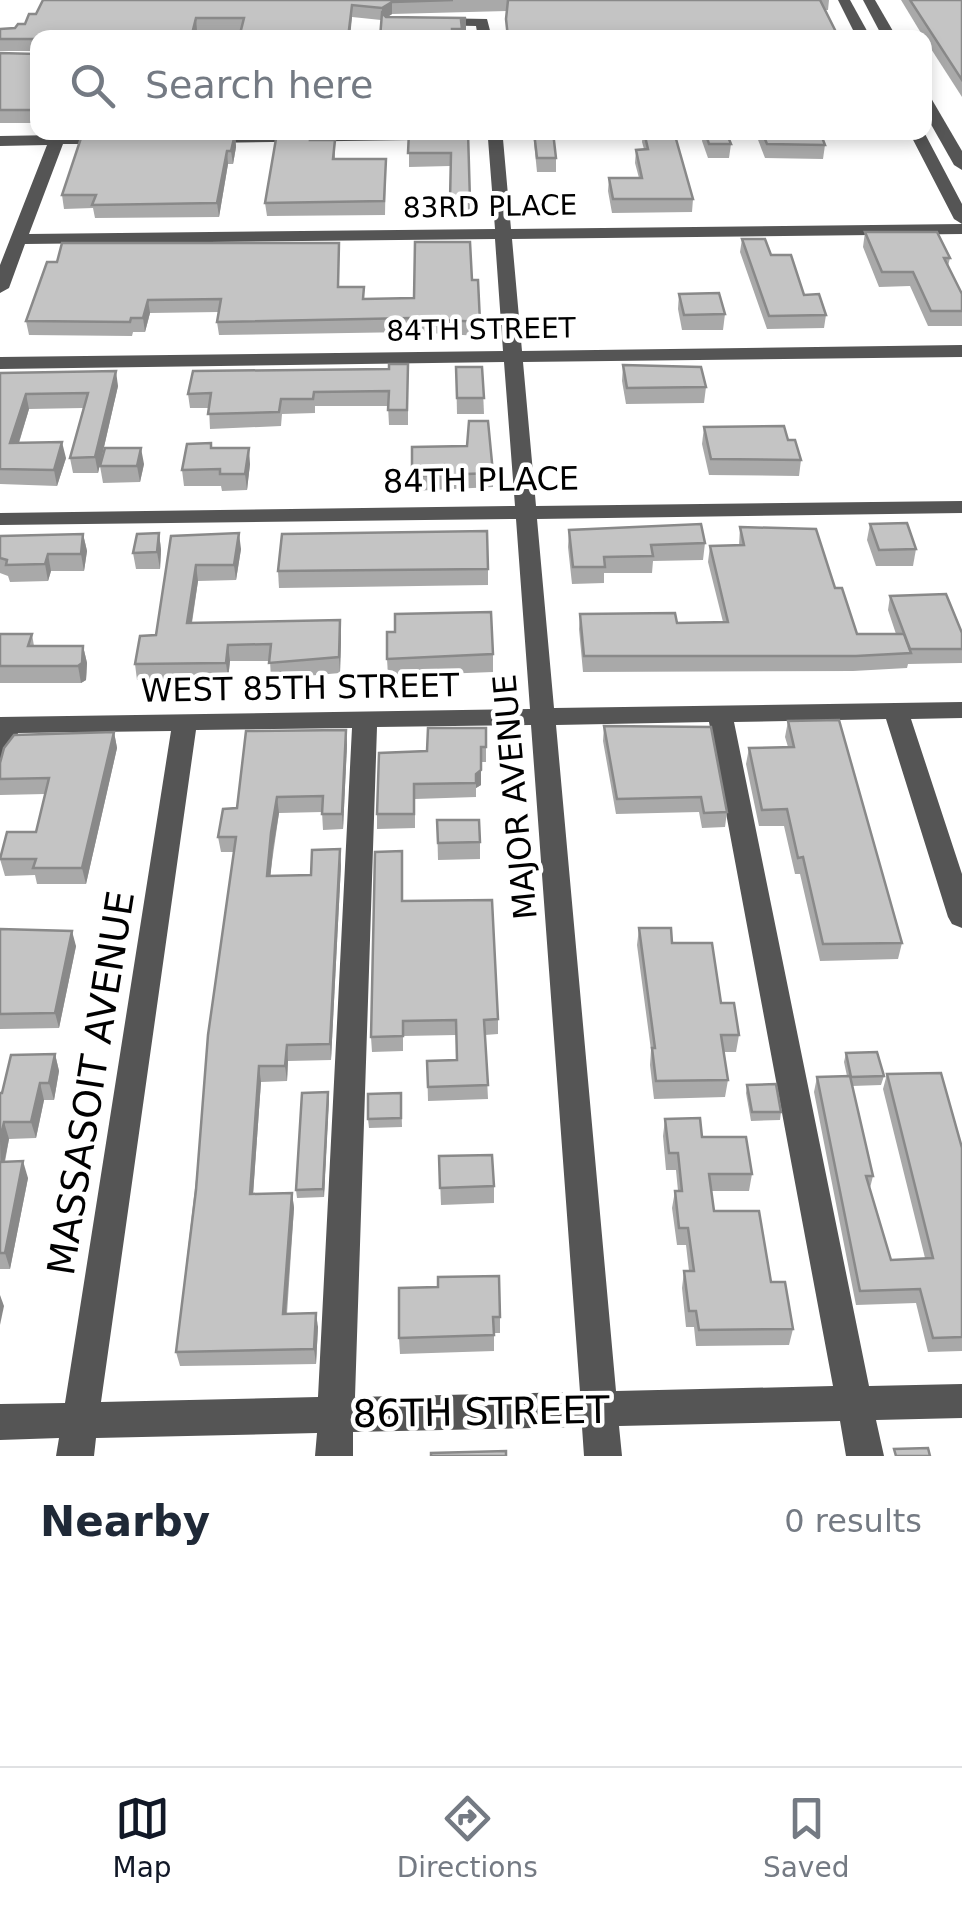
<!DOCTYPE html>
<style>
:root{--surface:#fff;--page:#f2f2f3;--text:#1f2937;--muted:#747a83;--line:#e0e1e3;--accent:#111827}
body{margin:0;font-family:"DejaVu Sans",sans-serif;background:var(--page);color:var(--text)}
.list{margin:0;padding:0;list-style:none}
h2{display:flex;justify-content:space-between;align-items:center;height:130px;margin:0;padding:0 40px;font-size:42px}
h2 small{font-size:32px;font-weight:400;color:var(--muted)}
.icon{flex:none;width:55px;height:55px;fill:none;stroke:currentColor;stroke-width:2;stroke-linecap:round;stroke-linejoin:round}
.map{position:relative;flex:none;width:962px;height:1456px;overflow:hidden}
.search{position:absolute;background:var(--surface);box-shadow:0 5px 15px #0003;left:30px;right:30px;top:30px;height:110px;display:flex;align-items:center;gap:25px;box-sizing:border-box;padding:0 35px;border-radius:20px;color:var(--muted);font-size:38px}
.sheet{height:310px;background:var(--surface)}
nav{display:flex;justify-content:space-around;align-items:center;box-sizing:border-box;height:140px;border-top:2px solid var(--line);background:var(--surface);font-size:28px;color:var(--muted)}
nav a{display:grid;justify-items:center;gap:5px}
nav .on{color:var(--accent)}
.map>svg:first-child{display:block}
.lines{fill:none;stroke-linecap:round;stroke-linejoin:round}
.minor{fill:#555;fill-rule:evenodd}
.wall{fill:#a9a9a9}
.shaded-wall{fill:#898989}
.building{fill:#c4c4c4;stroke:#898989;stroke-width:2.5}
.labels{text-anchor:middle;stroke-width:9;stroke-linejoin:round;paint-order:stroke}
.far-street-label{font-size:28px;fill:#000;stroke:#fff}
.street-label{font-size:32px;fill:#000;stroke:#fff}
.near-street-label{font-size:38px;fill:#000;stroke:#fff}
</style>
<div class="map">
<svg width="962" height="1456" viewBox="0 0 962 1456">
<rect width="100%" height="100%" fill="#fff"/>
<g class="lines">
<g class="minor">
<polygon points="838,0 850,0 871,38 857,38"/>
<polygon points="863,0 875,0 897,38 883,38"/>
<polygon points="432,18 487,19 492,38 478,38 476,26 427,25 425,22"/>
<polygon points="924,94 931,98 962,151 962,170 954,165 924,112"/>
<path d="M 286,132 L 737,132 L 730,137 L 503,139 L 511,229 L 962,224 L 954,219 L 909,132 L 924,132 L 962,204 L 962,234 L 512,239 L 522,351 L 962,345 L 962,357 L 523,362 L 536,506 L 962,501 L 962,513 L 537,519 L 554,708 L 962,702 L 962,718 L 911,719 L 962,874 L 962,928 L 952,924 L 948,917 L 886,719 L 734,722 L 869,1386 L 962,1384 L 962,1418 L 876,1420 L 884,1456 L 846,1456 L 840,1421 L 619,1426 L 622,1456 L 584,1456 L 582,1427 L 353,1432 L 353,1456 L 315,1456 L 317,1433 L 96,1438 L 94,1456 L 56,1456 L 59,1438 L 0,1440 L 0,1404 L 65,1403 L 171,731 L 18,733 L 13,756 L 0,765 L 0,717 L 530,709 L 516,519 L 0,525 L 0,513 L 515,506 L 504,362 L 0,369 L 0,357 L 503,351 L 495,239 L 25,244 L 9,288 L 0,293 L 0,265 L 47,145 L 0,146 L 0,136 L 115,134 L 123,139 L 115,144 L 63,144 L 29,234 L 495,229 L 488,139 L 205,143 L 197,138 L 205,133 ZM 709,722 L 833,1386 L 616,1391 L 556,725 ZM 531,725 L 580,1392 L 355,1397 L 377,727 ZM 352,728 L 318,1397 L 101,1402 L 196,730 Z"/>
</g>
</g>
<g class="wall">
<polygon points="43,0 829,0 828,10 825,10 839,38 507,38 507,11 392,14 388,17 466,30 462,32 462,38 380,38 381,20 352,17 241,30 197,30 195,38 38,38 38,123 0,123 0,53 36,54 37,51 0,51 0,29 15,28 25,24 36,14"/>
<polygon points="901,0 962,0 962,97 924,38"/>
<polygon points="409,132 468,132 470,214 450,215 450,166 409,167"/>
<polygon points="533,132 556,158 556,172 537,172"/>
<polygon points="643,132 674,132 693,199 692,212 612,213 608,191 609,178 639,178 635,163 636,150 644,149 642,142"/>
<polygon points="703,132 726,132 731,144 729,158 708,158 702,141"/>
<polygon points="755,132 820,132 825,145 823,159 765,158"/>
<polygon points="235,134 236,147 233,164 228,164 219,217 95,218 93,208 64,209 62,195"/>
<polygon points="311,140 335,140 335,159 386,159 385,215 267,216 265,203"/>
<polygon points="865,232 950,258 948,266 962,294 962,326 928,326 910,286 879,287 863,247"/>
<polygon points="742,239 771,255 804,295 826,315 824,328 767,329 740,252"/>
<polygon points="339,243 339,287 365,299 414,298 472,280 478,280 480,336 411,332 219,335 217,322 219,312 150,313 145,332 133,332 132,336 29,335 26,321"/>
<polygon points="679,294 725,314 723,330 682,330 678,309"/>
<polygon points="408,364 408,425 389,425 388,406 315,406 315,413 282,414 281,426 210,429 209,408 190,408 188,394 389,369"/>
<polygon points="623,365 706,387 704,403 626,404 622,381"/>
<polygon points="456,367 482,367 484,414 457,414"/>
<polygon points="0,373 118,386 98,473 73,473 70,458 83,408 29,409 19,443 66,458 57,486 0,484"/>
<polygon points="704,427 788,440 801,460 799,476 709,475 702,444"/>
<polygon points="211,443 212,448 250,464 247,490 222,491 221,486 184,486 182,470"/>
<polygon points="412,447 493,473 493,487 412,491"/>
<polygon points="144,464 140,482 103,483 100,466"/>
<polygon points="870,524 916,549 913,566 876,566 867,540"/>
<polygon points="740,527 835,588 857,634 896,634 888,610 890,596 962,633 962,663 908,664 907,668 853,671 583,672 579,629 580,614 677,623 723,622 708,562 710,546 739,546"/>
<polygon points="569,530 705,543 703,560 653,561 652,573 604,573 604,583 572,584 568,547"/>
<polygon points="159,533 161,550 160,569 136,569 133,553"/>
<polygon points="83,534 87,551 84,571 51,571 48,581 10,582 8,576 0,573 0,536"/>
<polygon points="171,536 241,549 236,580 198,581 192,623 341,636 340,673 271,679 270,661 230,661 228,679 137,680 135,664 156,635"/>
<polygon points="488,569 488,585 279,588 278,571"/>
<polygon points="0,634 32,634 34,646 83,646 87,663 86,680 81,683 0,683"/>
<polygon points="493,654 493,672 388,676 387,659"/>
<polygon points="788,721 902,943 898,959 820,961 800,874 795,874 784,826 759,826 746,764 749,748 788,747 785,737"/>
<polygon points="604,726 727,812 725,827 702,828 699,812 616,814 603,741"/>
<polygon points="486,728 486,762 481,762 481,785 476,788 476,797 415,799 415,828 377,829 377,814"/>
<polygon points="346,730 347,745 343,829 323,830 322,812 279,813 270,876 311,875 341,865 331,1060 288,1061 287,1081 261,1082 253,1194 292,1193 294,1208 287,1314 318,1327 316,1364 180,1366 176,1352 234,852 221,852 218,837 237,808"/>
<polygon points="114,732 117,748 86,884 37,884 35,875 5,876 0,859 36,832 45,794 0,795 0,763"/>
<polygon points="437,820 480,842 480,859 438,860"/>
<polygon points="403,901 498,1019 498,1034 485,1035 488,1099 428,1101 427,1061 456,1060 456,1035 403,1036 403,1051 372,1052 371,1037"/>
<polygon points="639,928 672,943 721,1003 739,1035 736,1052 724,1052 728,1080 725,1097 654,1099 650,1065 651,1050 637,945"/>
<polygon points="0,929 76,946 59,1028 0,1029"/>
<polygon points="846,1053 884,1076 881,1085 852,1086 873,1176 870,1188 891,1260 925,1258 883,1089 887,1074 962,1148 962,1351 928,1352 916,1303 856,1305 814,1092 817,1077 847,1076 844,1062"/>
<polygon points="55,1054 59,1071 54,1100 44,1100 36,1138 9,1139 5,1162 28,1178 10,1269 0,1269 0,1093"/>
<polygon points="747,1085 781,1112 780,1120 751,1121 746,1093"/>
<polygon points="328,1092 324,1197 297,1198 296,1190"/>
<polygon points="401,1093 402,1127 369,1128 368,1119"/>
<polygon points="665,1119 702,1137 752,1174 749,1191 711,1191 714,1211 771,1282 793,1329 789,1345 696,1346 694,1327 686,1327 682,1288 684,1271 689,1271 686,1245 677,1245 672,1208 675,1191 678,1191 676,1170 666,1170 663,1136"/>
<polygon points="439,1156 494,1186 494,1203 441,1205"/>
<polygon points="438,1287 500,1317 500,1333 494,1333 494,1351 400,1354 399,1338"/>
</g>
<g class="shaded-wall">
<polygon points="392,2 392,14 382,20 382,8"/>
<polygon points="352,5 352,17 350,38 348,38"/>
<polygon points="196,18 197,30 195,38 191,38"/>
<polygon points="466,18 466,30 461,33 461,20"/>
<polygon points="235,134 236,147 233,164 231,151"/>
<polygon points="227,151 228,164 219,217 217,203"/>
<polygon points="148,300 150,313 145,332 143,318"/>
<polygon points="116,371 118,386 98,473 95,457"/>
<polygon points="26,394 29,409 14,458 10,443"/>
<polygon points="62,442 66,458 57,486 54,470"/>
<polygon points="141,448 144,464 140,482 137,466"/>
<polygon points="249,448 250,464 247,490 245,474"/>
<polygon points="159,533 161,550 160,569 157,552"/>
<polygon points="239,533 241,549 236,580 234,565"/>
<polygon points="83,534 87,551 84,571 81,554"/>
<polygon points="48,554 51,571 48,581 45,564"/>
<polygon points="196,565 198,581 189,639 187,623"/>
<polygon points="340,620 341,636 340,673 339,657"/>
<polygon points="228,645 230,661 228,679 226,663"/>
<polygon points="83,646 87,663 86,680 81,683 78,666"/>
<polygon points="346,730 347,745 343,829 342,814"/>
<polygon points="114,732 117,748 86,884 82,868"/>
<polygon points="481,770 481,785 476,788 476,774"/>
<polygon points="277,797 279,813 273,849 269,892 267,876 271,833"/>
<polygon points="340,849 341,865 331,1060 330,1044"/>
<polygon points="72,931 76,946 59,1028 55,1013"/>
<polygon points="287,1045 288,1061 287,1081 285,1066"/>
<polygon points="55,1054 59,1071 54,1100 49,1083"/>
<polygon points="259,1066 261,1082 252,1209 250,1194"/>
<polygon points="40,1083 44,1100 36,1138 31,1122"/>
<polygon points="328,1092 329,1101 324,1197 323,1189"/>
<polygon points="4,1122 9,1139 1,1178 0,1141"/>
<polygon points="23,1161 28,1178 10,1269 5,1253"/>
<polygon points="292,1193 294,1208 285,1328 283,1314"/>
<polygon points="0,1295 4,1306 0,1325"/>
<polygon points="316,1313 318,1327 316,1364 314,1349"/>
</g>
<g class="building">
<polygon points="43,0 453,0 392,2 382,8 352,5 348,38 239,38 244,18 196,18 191,38 163,38 165,34 89,34 88,38 38,38 38,41 36,39 0,39 0,29 15,28 18,24 25,24 29,14 36,14"/>
<polygon points="508,0 820,0 839,38 508,38 506,19"/>
<polygon points="910,0 962,0 962,80"/>
<polygon points="382,13 386,17 466,18 461,20 462,29 452,29 452,38 380,38"/>
<polygon points="38,49 38,110 0,110 0,53 36,54"/>
<polygon points="409,132 468,132 470,201 450,201 451,153 408,153"/>
<polygon points="534,132 553,132 556,158 537,158"/>
<polygon points="644,132 674,132 693,199 613,199 609,178 642,178 636,150 648,149"/>
<polygon points="705,132 726,132 731,144 709,144"/>
<polygon points="762,132 820,132 825,145 767,144"/>
<polygon points="277,133 311,133 310,140 335,140 333,159 386,159 384,201 265,203"/>
<polygon points="235,134 231,151 227,151 217,203 92,205 96,195 62,195 82,135"/>
<polygon points="865,232 937,232 950,258 944,258 962,294 962,311 931,311 913,272 882,272"/>
<polygon points="742,239 765,239 771,255 791,255 804,295 819,294 826,315 769,316"/>
<polygon points="415,242 470,242 472,280 478,280 480,322 411,318 217,322 221,299 148,300 143,318 131,318 130,322 26,321 47,262 57,262 62,243 339,243 338,287 364,287 363,299 414,298"/>
<polygon points="719,293 725,314 684,315 679,294"/>
<polygon points="389,364 408,364 407,410 388,410 389,391 314,392 313,399 281,399 279,412 208,414 211,393 188,394 193,371 389,369"/>
<polygon points="623,365 701,367 706,387 627,388"/>
<polygon points="456,367 482,367 484,398 457,398"/>
<polygon points="116,371 95,457 70,458 88,393 26,394 10,443 62,442 54,470 0,469 0,373"/>
<polygon points="469,421 488,421 493,473 412,476 412,447 467,446"/>
<polygon points="784,426 788,440 795,440 801,460 711,459 704,427"/>
<polygon points="211,443 211,448 249,448 245,474 220,474 220,469 182,470 187,444"/>
<polygon points="105,448 141,448 137,466 100,466"/>
<polygon points="907,523 916,549 879,550 870,524"/>
<polygon points="701,524 705,543 651,545 653,556 604,557 605,567 573,567 569,530"/>
<polygon points="740,527 816,529 835,588 842,588 857,634 904,634 911,653 856,656 584,656 580,614 675,613 677,623 728,622 710,546 744,545"/>
<polygon points="487,531 488,569 278,571 282,534"/>
<polygon points="159,533 157,552 133,553 137,534"/>
<polygon points="239,533 234,565 196,565 187,623 340,620 339,657 269,663 271,644 228,645 226,663 135,664 140,636 156,635 171,536"/>
<polygon points="83,534 81,554 48,554 45,564 6,565 7,560 0,558 0,536"/>
<polygon points="946,594 962,633 962,649 910,649 890,596"/>
<polygon points="491,612 493,654 387,659 387,632 395,632 395,614"/>
<polygon points="0,634 32,634 28,646 83,646 82,663 78,666 0,666"/>
<polygon points="839,720 902,943 823,944 803,857 798,858 787,809 762,810 749,748 794,747 788,721"/>
<polygon points="604,726 711,727 727,812 704,813 701,797 617,799"/>
<polygon points="428,728 486,728 486,747 481,747 481,770 476,774 476,783 414,784 414,814 377,814 379,753 427,751"/>
<polygon points="346,730 342,814 322,814 323,796 277,797 271,833 267,876 311,875 312,850 340,849 330,1044 287,1045 285,1066 259,1066 250,1194 292,1193 283,1314 316,1313 314,1349 176,1352 196,1190 208,1035 236,837 218,837 223,809 237,808 246,731"/>
<polygon points="114,732 82,868 33,868 36,859 0,859 7,832 36,832 49,778 0,779 0,763 4,748 14,735"/>
<polygon points="437,820 479,820 480,842 438,843"/>
<polygon points="402,851 402,901 492,900 498,1019 484,1020 488,1085 428,1087 427,1061 457,1060 456,1020 403,1021 403,1036 371,1037 375,852"/>
<polygon points="639,928 671,928 672,943 712,943 721,1003 734,1003 739,1035 721,1035 728,1080 656,1081 652,1048 655,1048"/>
<polygon points="0,929 72,931 55,1013 0,1014"/>
<polygon points="877,1052 884,1076 851,1077 846,1053"/>
<polygon points="55,1054 49,1083 40,1083 31,1122 4,1122 0,1141 0,1093 2,1093 11,1055"/>
<polygon points="941,1073 962,1148 962,1337 933,1338 920,1289 860,1291 817,1077 850,1076 873,1176 866,1176 891,1260 933,1258 887,1074"/>
<polygon points="776,1084 781,1112 752,1112 747,1085"/>
<polygon points="328,1092 323,1189 296,1190 302,1093"/>
<polygon points="401,1093 401,1118 368,1119 368,1094"/>
<polygon points="700,1118 702,1137 746,1137 752,1174 709,1174 714,1211 759,1211 771,1282 785,1282 793,1329 699,1330 696,1311 689,1311 684,1271 694,1271 688,1228 679,1228 675,1191 682,1191 678,1153 669,1153 665,1119"/>
<polygon points="492,1155 494,1186 440,1188 439,1156"/>
<polygon points="23,1161 5,1253 0,1253 0,1162"/>
<polygon points="499,1276 500,1317 493,1317 494,1335 399,1338 399,1288 438,1287 438,1277"/>
<polygon points="928,1448 930,1456 896,1456 894,1449"/>
<polygon points="506,1451 506,1456 431,1456 431,1453"/>
</g>
<g class="labels">
<g class="far-street-label">
<text transform="translate(490 206) rotate(-1)" y="10">83RD PLACE</text>
<text transform="translate(481 329) rotate(-1)" y="10">84TH STREET</text>
</g>
<g class="street-label">
<text transform="translate(481 480) rotate(-1)" y="11">84TH PLACE</text>
<text transform="translate(300 688) rotate(-1)" y="11">WEST 85TH STREET</text>
<text transform="translate(515 797) rotate(-95)" y="11">MAJOR AVENUE</text>
</g>
<g class="near-street-label">
<text transform="translate(91 1083) rotate(-81)" y="13">MASSASOIT AVENUE</text>
<text transform="translate(481 1412) rotate(-1)" y="13">86TH STREET</text>
</g>
</g>
</svg>
<div class="search"><svg class="icon" aria-label="search" viewBox="0 0 24 24"><circle cx="10" cy="10" r="6"/><path d="M15 15l6 6"/></svg>Search here</div>
</div>
<section class="sheet">
<h2>Nearby<small>0 results</small></h2>
<ul class="list">
</ul>
</section>
<nav>
<a class="on"><svg class="icon" aria-label="map" viewBox="0 0 24 24"><path d="M3 6l6-2 6 2 6-2v14l-6 2-6-2-6 2zM9 4v14M15 6v14"/></svg>Map</a>
<a><svg class="icon" aria-label="directions" viewBox="0 0 24 24"><path d="M12 3l9 9-9 9-9-9zM9 14v-3h6M13 9l2 2-2 2"/></svg>Directions</a>
<a><svg class="icon" aria-label="saved" viewBox="0 0 24 24"><path d="M7 4h10v16l-5-4-5 4z"/></svg>Saved</a>
</nav>
